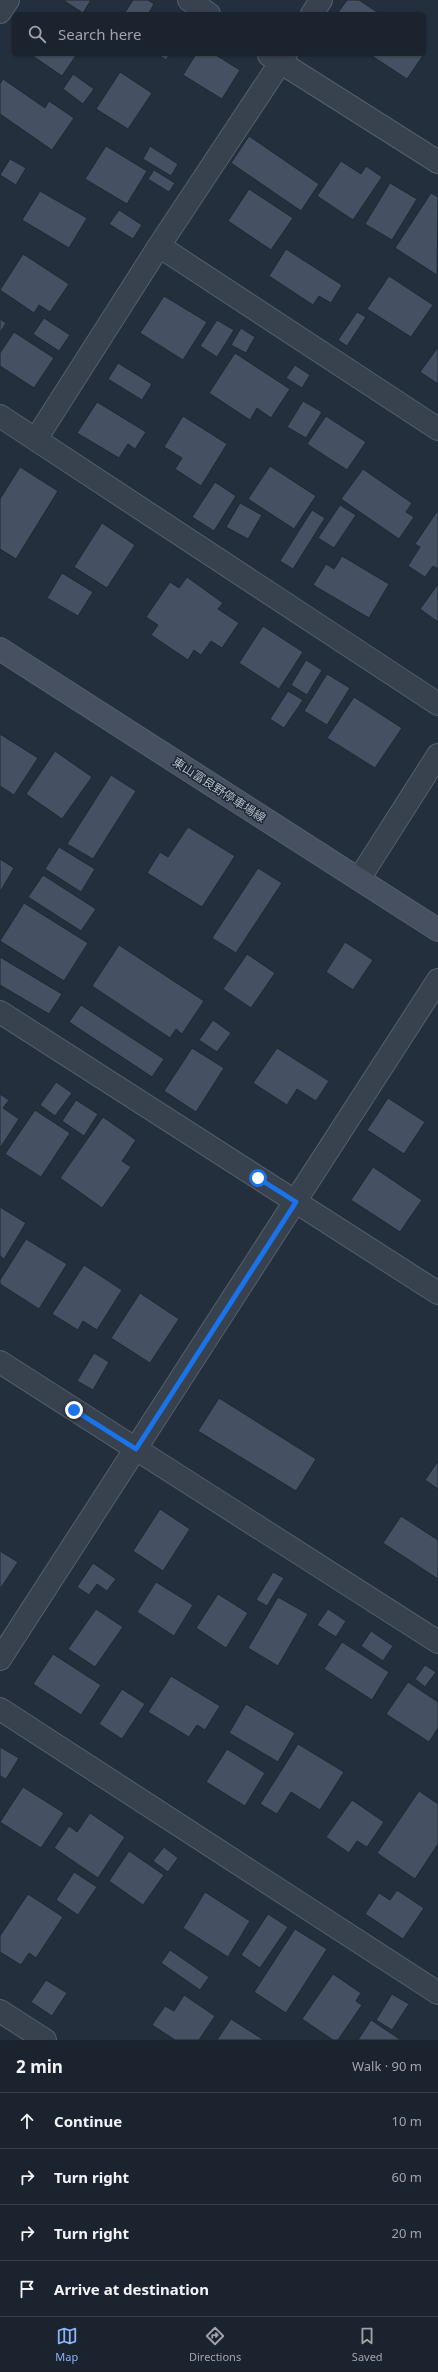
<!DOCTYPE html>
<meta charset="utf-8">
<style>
:root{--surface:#1b232e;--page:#282f3a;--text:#f1f3f6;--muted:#a0a4aa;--line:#39404a;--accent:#8ab4f8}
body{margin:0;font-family:"Noto Sans","Noto Sans JP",sans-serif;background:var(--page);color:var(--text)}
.stop{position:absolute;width:12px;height:12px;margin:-9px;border:3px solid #1a73e8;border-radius:50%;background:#fff}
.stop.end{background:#1a73e8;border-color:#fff;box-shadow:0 1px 4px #0008}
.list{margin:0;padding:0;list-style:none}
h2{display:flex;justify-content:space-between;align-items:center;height:52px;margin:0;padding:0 16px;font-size:17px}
h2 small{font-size:13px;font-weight:400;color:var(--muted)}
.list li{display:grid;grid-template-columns:26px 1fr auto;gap:12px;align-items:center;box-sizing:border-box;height:56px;padding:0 16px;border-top:1px solid var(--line)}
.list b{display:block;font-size:15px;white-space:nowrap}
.list em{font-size:13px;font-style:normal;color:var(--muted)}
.icon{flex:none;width:22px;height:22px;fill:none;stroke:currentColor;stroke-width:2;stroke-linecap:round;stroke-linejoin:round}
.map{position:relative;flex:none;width:438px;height:2040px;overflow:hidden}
.search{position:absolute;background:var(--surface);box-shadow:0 1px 3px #0004;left:12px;right:12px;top:12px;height:44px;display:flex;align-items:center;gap:10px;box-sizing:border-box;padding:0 14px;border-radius:6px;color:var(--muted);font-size:15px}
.sheet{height:276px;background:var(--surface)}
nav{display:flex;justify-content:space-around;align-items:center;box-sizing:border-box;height:56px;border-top:1px solid var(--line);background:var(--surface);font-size:11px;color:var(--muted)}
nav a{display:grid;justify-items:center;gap:2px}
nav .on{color:var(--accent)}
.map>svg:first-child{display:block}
.building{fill:#455162;stroke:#1f2835}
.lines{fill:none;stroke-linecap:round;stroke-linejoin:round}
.street-casing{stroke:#565f6c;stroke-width:24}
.secondary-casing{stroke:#565f6c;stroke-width:24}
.street{stroke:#38414e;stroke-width:22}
.secondary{stroke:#465061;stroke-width:22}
.route{stroke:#1a73e8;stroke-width:5}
.labels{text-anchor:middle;stroke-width:3;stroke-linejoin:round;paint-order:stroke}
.street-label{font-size:12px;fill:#b4bcc9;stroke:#1d2633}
</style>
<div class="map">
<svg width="438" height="2040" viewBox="0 0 438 2040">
<rect width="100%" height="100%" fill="#242f3e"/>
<g class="building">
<polygon points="63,0 91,0 83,13"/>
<polygon points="133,0 148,0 154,4 148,14 124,14"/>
<polygon points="347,0 359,0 380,14 337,14"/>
<polygon points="30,54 77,54 62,76"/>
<polygon points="157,54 170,54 166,60"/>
<polygon points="196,54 214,54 240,70 222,99 183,75"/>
<polygon points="369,54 424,54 407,79"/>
<polygon points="120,72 152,93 128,129 96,109"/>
<polygon points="73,74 94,89 83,104 63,89"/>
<polygon points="3,79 45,108 49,101 74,118 52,150 0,114 0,84"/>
<polygon points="249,136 319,184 301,211 231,163"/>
<polygon points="106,146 147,171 127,204 85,179"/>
<polygon points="150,146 178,164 171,176 143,159"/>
<polygon points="10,159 26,168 16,185 0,175"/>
<polygon points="341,161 361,174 366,166 382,177 353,220 317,196"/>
<polygon points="154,170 175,183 169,192 148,179"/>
<polygon points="390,183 417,199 392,240 365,224"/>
<polygon points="249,189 293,218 271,250 228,221"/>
<polygon points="40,191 87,218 69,248 22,220"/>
<polygon points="431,193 438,197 437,275 395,248"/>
<polygon points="119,210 142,225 133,239 109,224"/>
<polygon points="286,249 342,285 331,303 319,296 313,305 269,276"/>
<polygon points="23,254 69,284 50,312 39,305 34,313 0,290"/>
<polygon points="389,276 433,305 411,337 367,309"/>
<polygon points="164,296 207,322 183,360 140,333"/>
<polygon points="357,312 366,317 347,346 338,340"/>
<polygon points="44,318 70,335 59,351 33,334"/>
<polygon points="0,319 6,323 0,333"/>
<polygon points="217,320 234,330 217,357 200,346"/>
<polygon points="241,328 255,337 246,353 231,345"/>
<polygon points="14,332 54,358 34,388 0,366 0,353"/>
<polygon points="438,347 438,384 420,372"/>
<polygon points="235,353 290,389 271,418 257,408 250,420 209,393"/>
<polygon points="118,363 152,384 142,400 108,379"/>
<polygon points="295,365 310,375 302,388 286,378"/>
<polygon points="303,401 322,412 306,438 287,427"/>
<polygon points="97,402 146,432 135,449 128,444 119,458 77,433"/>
<polygon points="183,416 227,444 201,486 175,469 182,458 164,447"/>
<polygon points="326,416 366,442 347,470 307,444"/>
<polygon points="270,466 316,496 294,529 248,499"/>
<polygon points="20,467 58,491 16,559 0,549 0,499"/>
<polygon points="363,469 412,503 406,512 414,517 399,539 341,499"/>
<polygon points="215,482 236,496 214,531 192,517"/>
<polygon points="240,503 262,515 248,539 226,527"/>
<polygon points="340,505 356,515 334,548 318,538"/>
<polygon points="312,510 325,518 293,569 280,561"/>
<polygon points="438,510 438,569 433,566 425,577 408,566 420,547 415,544"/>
<polygon points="102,523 135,545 107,588 74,567"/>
<polygon points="342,556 389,584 369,618 313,585 326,564 334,569"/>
<polygon points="62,573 93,592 78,616 47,598"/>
<polygon points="187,577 223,603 218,609 239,623 222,648 211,641 201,655 194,650 188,660 151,635 158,625 146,617 170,582 179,588"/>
<polygon points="438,584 438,622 420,609"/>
<polygon points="263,626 303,652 279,689 239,663"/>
<polygon points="306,660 322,670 307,695 291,685"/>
<polygon points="327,674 350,688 327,725 304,711"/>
<polygon points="288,691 303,700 284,728 270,719"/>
<polygon points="354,697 402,728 375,768 327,738"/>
<polygon points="0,734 38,758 14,795 0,786"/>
<polygon points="55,751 92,777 62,819 26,794"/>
<polygon points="111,775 136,791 93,859 67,844"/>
<polygon points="188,827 235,856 202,907 147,873 160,852 168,857"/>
<polygon points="59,847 95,869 81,892 45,869"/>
<polygon points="0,859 14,868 0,892"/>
<polygon points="258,868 282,883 236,953 212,938"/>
<polygon points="43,875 96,909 81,931 28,897"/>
<polygon points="24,903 88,943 64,981 0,941"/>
<polygon points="345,942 373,960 353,990 326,972"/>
<polygon points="119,945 204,1001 182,1034 176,1029 170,1038 92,986"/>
<polygon points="247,954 275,973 251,1008 223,989"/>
<polygon points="0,957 62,994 49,1014 0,985"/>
<polygon points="81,1005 164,1059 152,1077 69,1022"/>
<polygon points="213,1020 231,1033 217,1052 199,1040"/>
<polygon points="192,1048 224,1068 196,1112 164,1091"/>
<polygon points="277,1048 329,1081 316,1101 297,1089 287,1105 253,1083"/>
<polygon points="56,1082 72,1093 55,1116 40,1105"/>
<polygon points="0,1094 9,1100 3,1108 19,1119 0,1148"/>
<polygon points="388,1098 425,1122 404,1154 367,1130"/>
<polygon points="76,1100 98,1114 84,1136 62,1121"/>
<polygon points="35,1110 70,1133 41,1177 5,1154"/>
<polygon points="103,1117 136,1140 122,1161 131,1167 102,1208 60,1178"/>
<polygon points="373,1167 422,1200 400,1232 351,1200"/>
<polygon points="0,1207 26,1223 4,1259 0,1256"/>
<polygon points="26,1239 67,1264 39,1309 0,1284 0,1280"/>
<polygon points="84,1265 122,1290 97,1330 83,1321 78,1330 52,1314"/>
<polygon points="140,1293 179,1319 150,1363 111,1338"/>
<polygon points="94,1353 109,1362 93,1390 77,1381"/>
<polygon points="219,1398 316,1459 296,1491 198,1431"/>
<polygon points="438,1461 438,1489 425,1480"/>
<polygon points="160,1509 190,1529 163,1571 133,1551"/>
<polygon points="401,1516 438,1540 438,1579 383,1543"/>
<polygon points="0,1551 18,1562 0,1589"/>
<polygon points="93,1563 116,1579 107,1591 97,1584 89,1595 77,1587"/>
<polygon points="273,1572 284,1578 267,1606 256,1600"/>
<polygon points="156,1582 193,1605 174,1636 137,1612"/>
<polygon points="218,1594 248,1613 226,1648 196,1628"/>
<polygon points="278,1597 308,1614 278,1666 248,1648"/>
<polygon points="96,1609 123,1627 95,1667 68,1649"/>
<polygon points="328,1609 346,1621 336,1637 317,1625"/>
<polygon points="371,1631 393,1646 383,1661 361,1646"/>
<polygon points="342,1642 389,1672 372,1700 324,1669"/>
<polygon points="53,1654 101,1685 81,1715 33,1684"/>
<polygon points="425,1665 436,1672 425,1687 415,1679"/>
<polygon points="171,1676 220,1706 205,1730 197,1725 189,1737 148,1712"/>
<polygon points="408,1682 438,1702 438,1728 429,1742 386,1714"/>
<polygon points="122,1689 145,1704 122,1739 99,1724"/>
<polygon points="246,1704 295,1733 278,1762 229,1733"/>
<polygon points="298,1744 344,1772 320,1810 291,1792 277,1814 260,1804"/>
<polygon points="0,1747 19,1758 6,1779 0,1776"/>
<polygon points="227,1749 265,1773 245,1806 206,1782"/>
<polygon points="23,1787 64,1813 41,1848 0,1822"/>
<polygon points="419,1791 438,1804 438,1844 415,1879 377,1853"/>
<polygon points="352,1800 384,1822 367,1847 357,1841 349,1853 326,1837"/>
<polygon points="90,1813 125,1837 98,1878 54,1848 69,1826 77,1832"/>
<polygon points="164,1847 178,1858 168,1872 153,1861"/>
<polygon points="129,1851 164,1875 143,1905 109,1881"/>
<polygon points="74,1872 97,1887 78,1915 56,1900"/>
<polygon points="397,1890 424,1908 403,1939 365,1914 379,1893 390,1900"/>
<polygon points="205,1892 250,1921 228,1957 183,1928"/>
<polygon points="28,1894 63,1917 36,1958 29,1953 21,1965 0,1952 0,1936"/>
<polygon points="268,1914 288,1927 260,1968 241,1955"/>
<polygon points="295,1929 327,1949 286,2013 254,1992"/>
<polygon points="170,1950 209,1977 200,1990 161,1963"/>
<polygon points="333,1974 361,1993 356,2001 362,2005 338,2040 333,2040 302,2019"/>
<polygon points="46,1980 67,1993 52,2016 31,2002"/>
<polygon points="392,1994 409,2004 392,2030 376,2020"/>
<polygon points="184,1995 215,2016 199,2040 175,2040 152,2025 165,2006 174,2011"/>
<polygon points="231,2019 264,2040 217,2040"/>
<polygon points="371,2020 401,2040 358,2040"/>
</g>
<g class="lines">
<g class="street-casing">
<g id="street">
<polyline points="189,0 209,14"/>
<polyline points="0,12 8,0"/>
<polyline points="312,14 321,0"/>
<polyline points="269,55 438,162"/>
<polyline points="159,246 438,429"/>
<polyline points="0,416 438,704"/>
<polyline points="36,439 159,246 286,54"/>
<polyline points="359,879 438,755"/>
<polyline points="0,1012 438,1293"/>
<polyline points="0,1362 438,1642"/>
<polyline points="0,1659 438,980"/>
<polyline points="0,1709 438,1993"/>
<polyline points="0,2011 45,2040"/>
</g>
</g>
<g class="secondary-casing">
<polyline id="secondary" points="0,649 438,930"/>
</g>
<use href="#street" class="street"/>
<use href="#secondary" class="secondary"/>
</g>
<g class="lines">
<polyline class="route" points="74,1410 136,1449 296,1202 258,1178"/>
</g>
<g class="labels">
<g class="street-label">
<text transform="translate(219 790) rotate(33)" y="4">東山富良野停車場線</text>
</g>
</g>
</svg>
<div class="stop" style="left:258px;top:1178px"></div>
<div class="stop end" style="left:74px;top:1410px"></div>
<div class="search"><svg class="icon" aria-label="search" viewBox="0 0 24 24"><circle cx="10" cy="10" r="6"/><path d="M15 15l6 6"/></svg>Search here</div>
</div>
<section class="sheet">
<h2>2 min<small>Walk · 90 m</small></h2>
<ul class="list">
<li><svg class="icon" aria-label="ahead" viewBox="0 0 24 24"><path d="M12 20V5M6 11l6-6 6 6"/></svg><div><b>Continue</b></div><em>10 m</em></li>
<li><svg class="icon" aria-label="right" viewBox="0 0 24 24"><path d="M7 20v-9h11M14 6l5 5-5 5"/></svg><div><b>Turn right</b></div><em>60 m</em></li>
<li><svg class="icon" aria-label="right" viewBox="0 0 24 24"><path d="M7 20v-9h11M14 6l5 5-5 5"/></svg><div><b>Turn right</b></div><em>20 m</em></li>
<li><svg class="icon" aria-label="arrive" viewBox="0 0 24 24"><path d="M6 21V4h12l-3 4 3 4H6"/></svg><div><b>Arrive at destination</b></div></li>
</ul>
</section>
<nav>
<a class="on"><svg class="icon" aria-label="map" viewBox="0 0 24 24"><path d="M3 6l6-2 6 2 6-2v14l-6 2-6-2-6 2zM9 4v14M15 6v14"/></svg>Map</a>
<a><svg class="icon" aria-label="directions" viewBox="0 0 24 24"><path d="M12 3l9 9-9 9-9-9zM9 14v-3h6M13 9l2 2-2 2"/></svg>Directions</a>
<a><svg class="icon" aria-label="saved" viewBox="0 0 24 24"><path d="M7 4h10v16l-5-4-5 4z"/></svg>Saved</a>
</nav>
